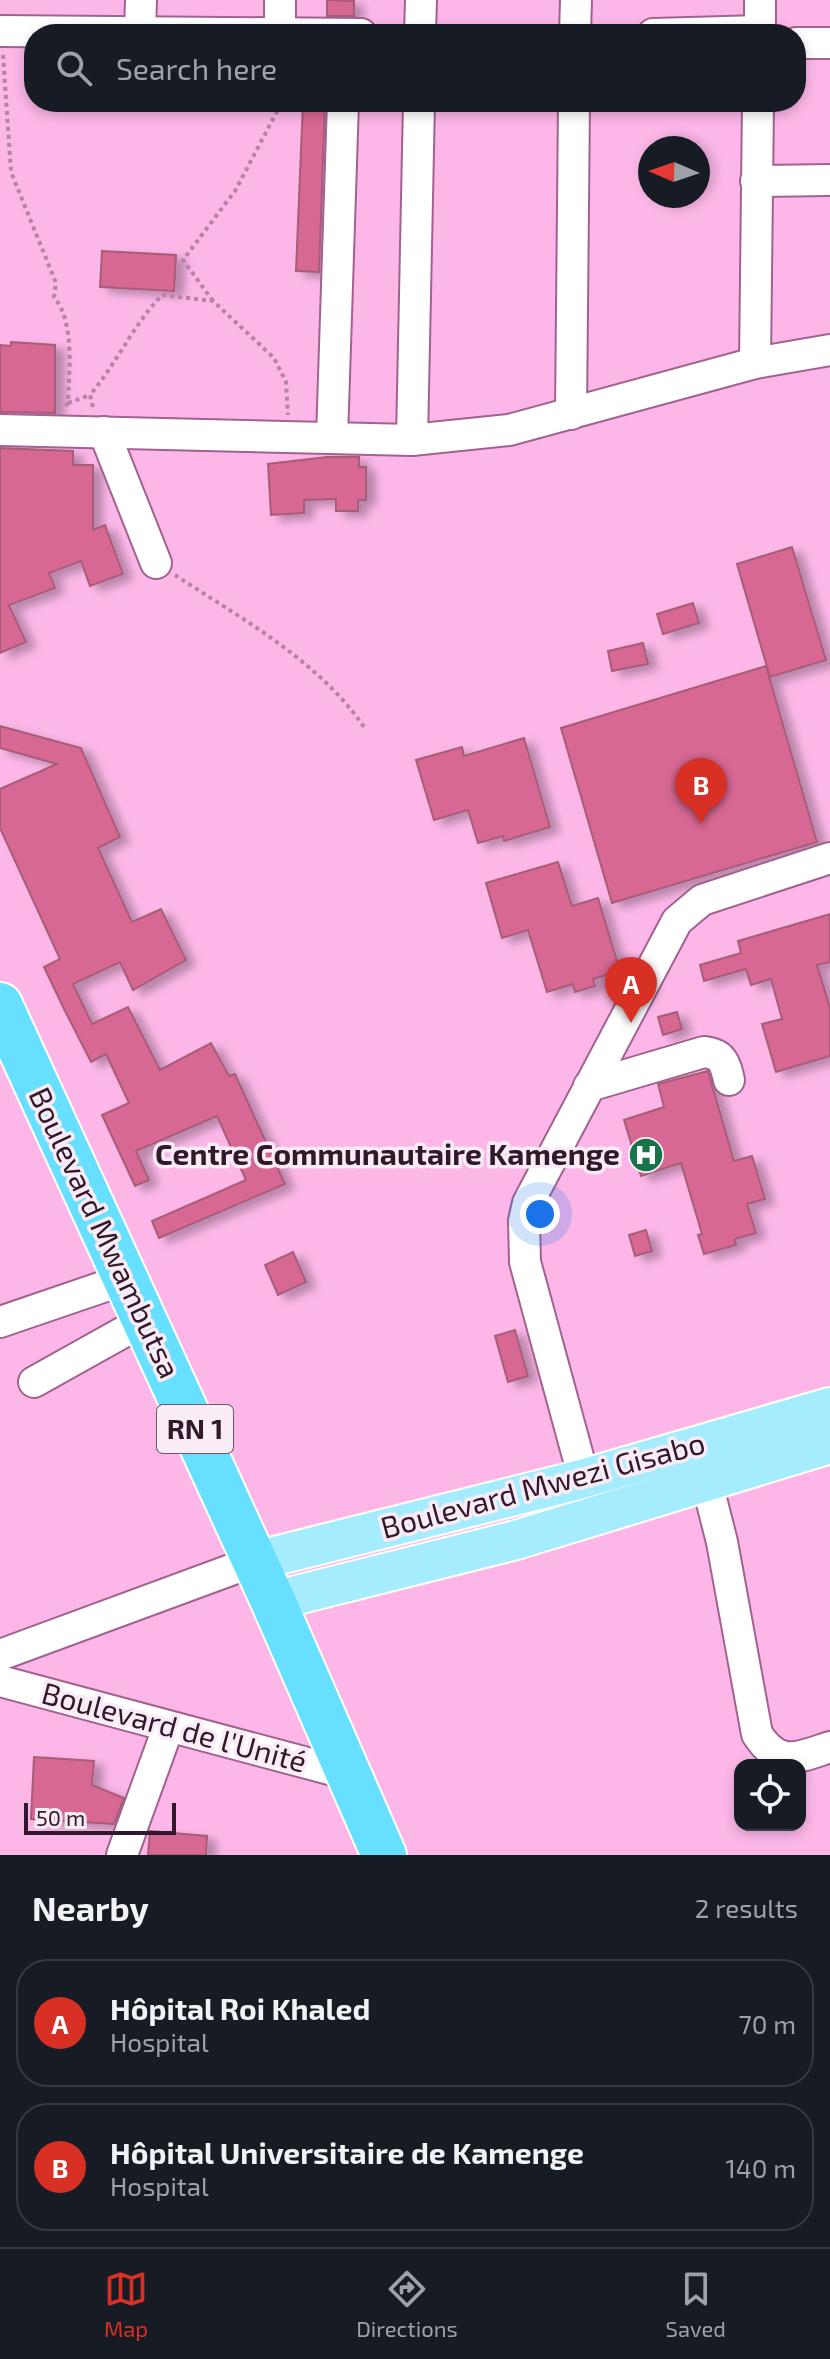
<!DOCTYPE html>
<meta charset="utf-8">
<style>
:root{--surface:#171b24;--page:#20242c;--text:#f1f3f6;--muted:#9ea1a6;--line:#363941;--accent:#d93025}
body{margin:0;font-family:"Exo 2",sans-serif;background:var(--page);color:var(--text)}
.controls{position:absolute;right:24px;bottom:24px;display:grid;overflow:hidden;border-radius:16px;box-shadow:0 4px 12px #0003}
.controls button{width:72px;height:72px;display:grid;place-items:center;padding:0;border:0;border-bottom:2px solid var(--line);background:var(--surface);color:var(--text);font:40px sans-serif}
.compass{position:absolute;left:638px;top:136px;width:72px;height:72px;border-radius:50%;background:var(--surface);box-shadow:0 4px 12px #0003;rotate:272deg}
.scale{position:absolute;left:24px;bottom:20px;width:152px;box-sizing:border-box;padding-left:8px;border:4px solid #31182b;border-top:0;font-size:22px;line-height:28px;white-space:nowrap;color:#31182b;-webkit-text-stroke:6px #faecf6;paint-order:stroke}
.you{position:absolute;left:540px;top:1214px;width:28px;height:28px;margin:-20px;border:6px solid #fff;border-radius:50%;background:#1a73e8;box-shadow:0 0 0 12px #1a73e833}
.badge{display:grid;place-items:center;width:52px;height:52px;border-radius:50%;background:var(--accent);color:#fff;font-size:26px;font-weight:700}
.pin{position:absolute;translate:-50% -66px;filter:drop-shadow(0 2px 4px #0008)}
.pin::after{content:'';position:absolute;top:42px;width:28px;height:24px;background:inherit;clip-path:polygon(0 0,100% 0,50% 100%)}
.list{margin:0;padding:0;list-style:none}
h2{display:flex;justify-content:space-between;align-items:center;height:104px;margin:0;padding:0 32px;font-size:34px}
h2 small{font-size:26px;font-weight:400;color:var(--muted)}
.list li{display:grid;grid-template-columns:52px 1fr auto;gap:24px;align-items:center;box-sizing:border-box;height:128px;margin:0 16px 16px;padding:0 16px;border:2px solid var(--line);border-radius:32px}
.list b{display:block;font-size:30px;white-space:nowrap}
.list p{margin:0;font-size:26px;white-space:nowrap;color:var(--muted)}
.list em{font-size:26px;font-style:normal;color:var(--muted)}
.icon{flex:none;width:44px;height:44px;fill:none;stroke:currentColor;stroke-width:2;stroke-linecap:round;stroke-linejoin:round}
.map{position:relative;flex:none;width:830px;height:1855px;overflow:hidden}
.search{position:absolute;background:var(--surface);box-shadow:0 4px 12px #0003;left:24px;right:24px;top:24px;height:88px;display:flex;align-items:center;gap:20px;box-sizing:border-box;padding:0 28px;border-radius:32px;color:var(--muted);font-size:30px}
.sheet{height:392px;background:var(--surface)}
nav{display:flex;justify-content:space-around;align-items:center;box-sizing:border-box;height:112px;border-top:2px solid var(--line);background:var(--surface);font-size:22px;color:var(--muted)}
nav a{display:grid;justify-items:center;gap:4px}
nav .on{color:var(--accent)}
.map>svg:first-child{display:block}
.building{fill:#d76793;stroke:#a75d78;stroke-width:2;filter:url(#shadow)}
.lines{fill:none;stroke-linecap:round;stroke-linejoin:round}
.minor-casing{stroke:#a16290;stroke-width:34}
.major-casing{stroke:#fff;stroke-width:42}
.highway-casing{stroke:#fff;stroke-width:48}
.path{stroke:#b781a8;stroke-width:4;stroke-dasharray:4 4;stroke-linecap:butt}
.minor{stroke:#fff;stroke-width:30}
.major{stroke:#a4ecfe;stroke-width:38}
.highway{stroke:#67dffe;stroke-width:44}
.labels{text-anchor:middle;stroke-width:7;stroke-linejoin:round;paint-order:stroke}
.shield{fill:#faecf6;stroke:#6d5868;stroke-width:2}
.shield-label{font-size:28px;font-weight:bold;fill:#31182b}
.poi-label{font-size:30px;font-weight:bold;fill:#31182b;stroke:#faecf6;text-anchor:end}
.street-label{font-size:30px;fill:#31182b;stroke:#faecf6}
</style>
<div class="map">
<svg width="830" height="1855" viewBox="0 0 830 1855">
<defs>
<filter id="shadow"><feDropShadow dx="9" dy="5" stdDeviation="4" flood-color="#0004"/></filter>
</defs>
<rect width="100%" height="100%" fill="#fcb7e8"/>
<g class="building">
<polygon points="327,0 354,1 354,16 327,16"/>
<polygon points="303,102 325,102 319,272 296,271"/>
<polygon points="102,251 176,255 174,291 100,287"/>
<polygon points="11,342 55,345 55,413 0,412 0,345 11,346"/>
<polygon points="0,448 73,451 73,465 93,465 93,530 105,525 123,574 90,586 81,561 49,573 55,588 9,605 26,642 0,653"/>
<polygon points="327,457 359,457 359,467 366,467 366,500 358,500 358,511 336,511 336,499 304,500 304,513 271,515 268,464"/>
<polygon points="792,547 826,660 770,677 737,564"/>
<polygon points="693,603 699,623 663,634 657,614"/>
<polygon points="643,643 648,664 612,671 608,651"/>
<polygon points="766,666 817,842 612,903 561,728"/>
<polygon points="0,726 81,748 120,837 98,848 132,922 161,909 186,960 133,990 120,962 73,984 92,1024 128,1007 160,1070 211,1043 229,1076 235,1074 285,1184 159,1238 152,1221 246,1180 217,1116 136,1151 149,1180 135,1186 102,1115 129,1103 106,1054 91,1062 63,1007 44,967 60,959 0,828 0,789 57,764 0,748"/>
<polygon points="524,738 550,827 504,841 503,836 478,843 468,810 434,820 416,760 462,747 464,756"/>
<polygon points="558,862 572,906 598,898 620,971 593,979 595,986 575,992 573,984 547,992 528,930 502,938 486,883"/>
<polygon points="830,914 830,962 817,965 830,1008 830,1056 776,1072 762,1024 782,1019 771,979 751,985 746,969 704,981 700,965 741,953 738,941"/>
<polygon points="677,1012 682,1029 663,1035 658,1017"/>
<polygon points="708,1071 734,1161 752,1156 765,1199 747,1204 756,1233 735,1239 736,1245 704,1254 698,1235 702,1234 681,1163 641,1176 624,1120 664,1107 658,1084"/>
<polygon points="646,1230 652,1251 635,1256 629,1235"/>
<polygon points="293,1252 306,1282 278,1295 265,1265"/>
<polygon points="515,1330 528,1376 508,1382 495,1336"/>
<polygon points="34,1757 94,1761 92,1785 124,1798 114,1824 31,1819"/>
<polygon points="150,1831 207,1836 206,1855 148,1855"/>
</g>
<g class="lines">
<g class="minor-casing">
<g id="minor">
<polyline points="0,31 361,34"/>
<polyline points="140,32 141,0"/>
<polyline points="280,32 280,0"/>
<polyline points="420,34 421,0"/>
<polyline points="575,34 576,0"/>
<polyline points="653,34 760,31"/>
<polyline points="760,34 760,0"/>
<polyline points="796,43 830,43"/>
<polyline points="756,181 830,180"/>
<polyline points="755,363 758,102"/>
<polyline points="571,414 574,102"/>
<polyline points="0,430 412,440 509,430 755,363 830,350"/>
<polyline points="104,432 156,563"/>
<polyline points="332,438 343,102"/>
<polyline points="412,440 419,102"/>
<path d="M 589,1086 L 704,1052 C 723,1054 725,1063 729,1080"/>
<polyline points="0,1322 126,1279"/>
<polyline points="34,1382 145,1320"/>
<path d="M 706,1479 L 722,1542 L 757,1734 C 779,1768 797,1758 830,1747"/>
<polyline points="589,1497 525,1262 524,1221 528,1203 677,921 702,900 830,858"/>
<polyline points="0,1655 255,1561"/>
<polyline points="0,1681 348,1774"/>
<polyline points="122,1855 168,1728"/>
</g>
</g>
<g class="major-casing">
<g id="major">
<polyline points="255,1561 582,1479 830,1407"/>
<polyline points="273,1601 516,1540 830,1444"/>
</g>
</g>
<g class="highway-casing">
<polyline id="highway" points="0,1005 273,1601 384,1855"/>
</g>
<g class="path">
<path d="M 3,55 L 11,172 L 56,283 L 54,297 C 75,322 69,371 68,403 L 64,408"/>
<polyline points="213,301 183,260 235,191 282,102"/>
<polyline points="68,403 90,395"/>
<path d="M 93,407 L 90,395 C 117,363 133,325 162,295 L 213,301 L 257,342 L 274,358 L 286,382 L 288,415"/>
<path d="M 175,575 C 242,619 321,662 366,730"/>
</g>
<use href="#minor" class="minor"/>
<use href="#major" class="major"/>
<use href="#highway" class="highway"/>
</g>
<defs>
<g id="hospital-disc" transform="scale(1.8)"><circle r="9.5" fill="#177348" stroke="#faecf6"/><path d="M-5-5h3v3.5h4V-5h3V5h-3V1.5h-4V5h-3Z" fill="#fff"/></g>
</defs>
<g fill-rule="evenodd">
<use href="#hospital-disc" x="646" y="1155"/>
</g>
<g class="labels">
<rect class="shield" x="157" y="1405" width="76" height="48" rx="6"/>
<g class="shield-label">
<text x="195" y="1439">RN 1</text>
</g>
<g class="poi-label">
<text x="620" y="1165">Centre Communautaire Kamenge</text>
</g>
<g class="street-label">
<text transform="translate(104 1233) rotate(65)" y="10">Boulevard Mwambutsa</text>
<text transform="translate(543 1486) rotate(-15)" y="10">Boulevard Mwezi Gisabo</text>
<text transform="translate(174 1728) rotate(15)" y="10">Boulevard de l'Unité</text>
</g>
</g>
</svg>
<div class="controls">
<button><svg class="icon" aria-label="locate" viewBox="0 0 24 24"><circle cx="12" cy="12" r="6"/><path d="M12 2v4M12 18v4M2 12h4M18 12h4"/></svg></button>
</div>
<svg class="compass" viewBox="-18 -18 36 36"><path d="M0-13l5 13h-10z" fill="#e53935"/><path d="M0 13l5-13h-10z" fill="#9ea1a6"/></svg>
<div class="scale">50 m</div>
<div class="you"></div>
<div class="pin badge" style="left:631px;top:1023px">A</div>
<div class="pin badge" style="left:701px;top:824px">B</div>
<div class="search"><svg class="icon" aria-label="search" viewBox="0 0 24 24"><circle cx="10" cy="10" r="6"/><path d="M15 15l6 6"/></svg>Search here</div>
</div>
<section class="sheet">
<h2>Nearby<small>2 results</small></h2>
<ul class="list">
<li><span class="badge">A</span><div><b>Hôpital Roi Khaled</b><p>Hospital</p></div><em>70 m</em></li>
<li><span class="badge">B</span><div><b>Hôpital Universitaire de Kamenge</b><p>Hospital</p></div><em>140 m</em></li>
</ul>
</section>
<nav>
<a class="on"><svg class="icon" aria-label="map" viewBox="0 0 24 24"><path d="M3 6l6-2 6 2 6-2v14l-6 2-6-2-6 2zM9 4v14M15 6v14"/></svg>Map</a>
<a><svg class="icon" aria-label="directions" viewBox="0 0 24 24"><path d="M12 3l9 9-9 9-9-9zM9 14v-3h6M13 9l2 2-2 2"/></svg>Directions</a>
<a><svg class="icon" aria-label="saved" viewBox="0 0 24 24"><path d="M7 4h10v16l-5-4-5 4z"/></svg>Saved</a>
</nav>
